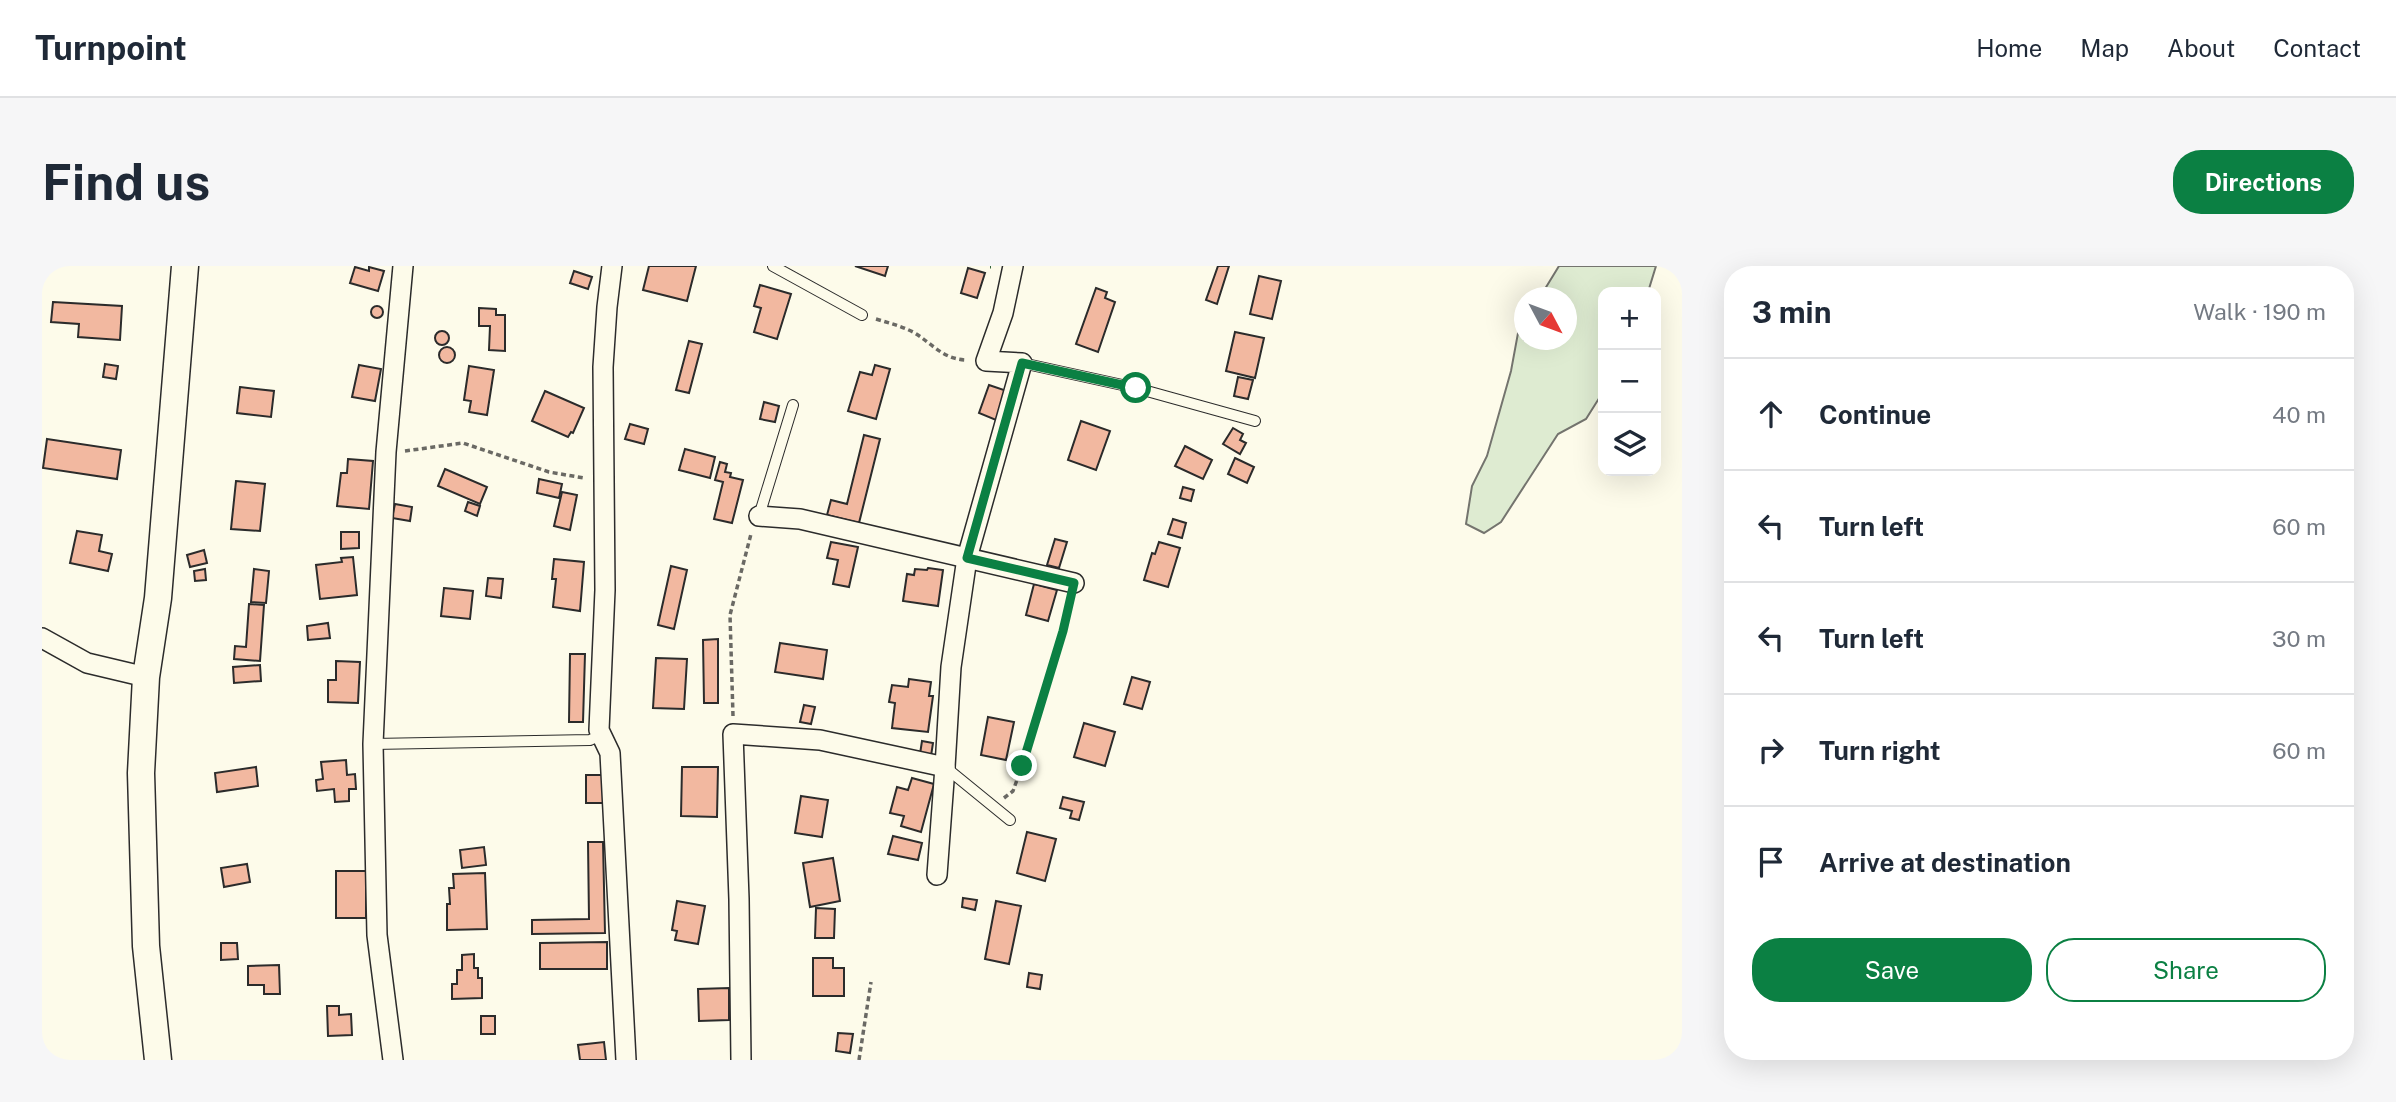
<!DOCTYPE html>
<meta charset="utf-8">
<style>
:root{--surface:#fff;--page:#f6f6f7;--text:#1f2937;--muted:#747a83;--line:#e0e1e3;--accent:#0b8043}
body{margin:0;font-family:"Public Sans",sans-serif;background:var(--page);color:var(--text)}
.controls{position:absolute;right:21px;top:21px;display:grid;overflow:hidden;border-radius:14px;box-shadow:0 7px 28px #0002}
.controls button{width:63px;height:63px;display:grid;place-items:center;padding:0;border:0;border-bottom:2px solid var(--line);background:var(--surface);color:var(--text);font:35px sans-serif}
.compass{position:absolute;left:1472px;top:21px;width:63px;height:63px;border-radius:50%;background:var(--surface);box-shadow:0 7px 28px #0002;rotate:131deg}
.stop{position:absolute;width:21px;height:21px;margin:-16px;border:5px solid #0b8043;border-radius:50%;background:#fff}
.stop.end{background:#0b8043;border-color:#fff;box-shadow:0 2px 7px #0008}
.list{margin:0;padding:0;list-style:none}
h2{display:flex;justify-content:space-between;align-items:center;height:91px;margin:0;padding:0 28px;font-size:30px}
h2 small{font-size:23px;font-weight:400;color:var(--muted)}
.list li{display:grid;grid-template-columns:46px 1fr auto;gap:21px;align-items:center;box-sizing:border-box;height:112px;padding:0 28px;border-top:2px solid var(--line)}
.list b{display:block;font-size:26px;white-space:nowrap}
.list em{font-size:23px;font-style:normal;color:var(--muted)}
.actions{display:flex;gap:14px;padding:21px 28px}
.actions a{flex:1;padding:16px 0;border:2px solid var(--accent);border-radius:28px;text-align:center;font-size:24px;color:var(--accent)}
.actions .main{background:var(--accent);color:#fff}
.icon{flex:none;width:38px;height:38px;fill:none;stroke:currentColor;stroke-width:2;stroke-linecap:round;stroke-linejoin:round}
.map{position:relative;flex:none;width:1640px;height:794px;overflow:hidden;border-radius:28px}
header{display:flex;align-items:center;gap:42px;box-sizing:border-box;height:98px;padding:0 35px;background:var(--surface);border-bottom:2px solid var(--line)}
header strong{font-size:33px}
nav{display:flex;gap:38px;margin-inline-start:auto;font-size:24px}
.intro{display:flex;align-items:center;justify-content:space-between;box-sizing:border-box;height:168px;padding:0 42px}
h1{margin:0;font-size:49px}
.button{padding:18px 32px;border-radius:28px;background:var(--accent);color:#fff;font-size:24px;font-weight:700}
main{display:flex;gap:42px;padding:0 42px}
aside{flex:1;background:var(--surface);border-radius:28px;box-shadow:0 7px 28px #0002}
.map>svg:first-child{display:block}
.green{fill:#deebd1;stroke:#74746e;stroke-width:2}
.building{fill:#f2b8a0;stroke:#2b2b2b;stroke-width:2}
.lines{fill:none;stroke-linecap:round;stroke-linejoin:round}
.lane-casing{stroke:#2b2b2b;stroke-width:12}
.street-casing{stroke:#2b2b2b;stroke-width:22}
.secondary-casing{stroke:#2b2b2b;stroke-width:29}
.path{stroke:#6a6964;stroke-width:3.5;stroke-dasharray:5 3.5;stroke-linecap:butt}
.lane{stroke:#fdfbea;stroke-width:10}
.street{stroke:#fdfbea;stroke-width:19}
.secondary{stroke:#fdfbea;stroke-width:26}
.hedge{stroke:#34623c;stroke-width:5;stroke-dasharray:3.5 5;stroke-linecap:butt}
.route{stroke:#0b8043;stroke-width:9}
</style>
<header>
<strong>Turnpoint</strong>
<nav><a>Home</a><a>Map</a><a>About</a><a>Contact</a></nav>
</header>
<div class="intro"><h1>Find us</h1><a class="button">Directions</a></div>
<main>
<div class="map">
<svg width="1640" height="794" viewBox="0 0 1640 794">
<rect width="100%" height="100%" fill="#fdfbea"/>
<polygon class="green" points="1517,0 1614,0 1606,26 1561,26 1561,126 1544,153 1516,168 1459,256 1442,267 1424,258 1430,220 1445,190 1469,105 1476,67 1482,57 1482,74 1524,74 1524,32 1498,31"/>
<g class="building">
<polygon points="607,0 654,0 645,35 601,24"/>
<polygon points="813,0 846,0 843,10"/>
<polygon points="1176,0 1187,0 1175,38 1164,34"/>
<polygon points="313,1 327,5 327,1 342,5 336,25 308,17"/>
<polygon points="926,2 943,7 935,32 919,27"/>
<polygon points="532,5 550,11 546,23 528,17"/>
<polygon points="1217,10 1239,15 1230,53 1208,48"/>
<polygon points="718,19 749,28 735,73 712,66 719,42 712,40"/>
<polygon points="1054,22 1065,26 1063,32 1073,36 1056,86 1034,78"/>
<polygon points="11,36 80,40 78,74 36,71 37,58 9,56"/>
<circle cx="335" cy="46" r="6"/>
<polygon points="437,42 454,43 454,49 463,49 463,85 447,84 448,60 437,60"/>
<circle cx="400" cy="72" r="7"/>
<polygon points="1193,66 1222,72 1213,112 1184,105"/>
<polygon points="647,75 660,78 647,127 634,124"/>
<circle cx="405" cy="89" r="8"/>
<polygon points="63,98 76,100 74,113 61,111"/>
<polygon points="317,99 339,103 333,135 310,131"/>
<polygon points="833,99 848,103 834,153 806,145 818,106 830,109"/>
<polygon points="427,100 452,104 445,149 427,146 429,135 422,134"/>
<polygon points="1196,111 1211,114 1206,133 1192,130"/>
<polygon points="947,119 965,125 954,154 937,147"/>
<polygon points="198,121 232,125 229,151 195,147"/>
<polygon points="503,125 542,142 531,167 529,166 526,171 490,155"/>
<polygon points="722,136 737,140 733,156 718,153"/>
<polygon points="1039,155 1068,165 1054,204 1026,194"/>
<polygon points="588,158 606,163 602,178 583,173"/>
<polygon points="1191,162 1201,168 1198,174 1204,177 1198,188 1181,178"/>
<polygon points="822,169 838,173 817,257 785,249 789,234 805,238"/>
<polygon points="5,173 79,184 75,213 1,202"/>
<polygon points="1143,180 1170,194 1161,213 1133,200"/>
<polygon points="643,183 673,191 668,212 637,204"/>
<polygon points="1193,192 1212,201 1205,217 1186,208"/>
<polygon points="306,193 331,195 327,243 295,240 299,207 305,207"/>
<polygon points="678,196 685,198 683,206 689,207 688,211 701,214 690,257 672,253 681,216 673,214"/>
<polygon points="403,203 445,221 438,238 396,220"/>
<polygon points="497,213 520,218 517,232 495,227"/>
<polygon points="194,215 223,218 218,265 189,263"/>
<polygon points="1141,221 1152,224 1149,235 1138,232"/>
<polygon points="520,226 535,229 528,264 512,260"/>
<polygon points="426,236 438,240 435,250 423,245"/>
<polygon points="353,238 370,241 368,255 350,252"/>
<polygon points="1131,253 1144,257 1140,272 1126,268"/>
<polygon points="35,265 60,269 57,285 70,288 66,305 28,297"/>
<polygon points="299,266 317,266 317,282 299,283"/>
<polygon points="1013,273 1025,276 1017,302 1005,299"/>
<polygon points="789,276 816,281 807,321 791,318 796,294 785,292"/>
<polygon points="1117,276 1138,282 1126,321 1102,314 1110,287 1113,288"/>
<polygon points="162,284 165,297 148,301 145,289"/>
<polygon points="311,291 315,329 278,333 274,299 300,296 299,292"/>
<polygon points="512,293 542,296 538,345 511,341 514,313 510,313"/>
<polygon points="629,300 645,304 632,363 616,359"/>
<polygon points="886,302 901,304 896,340 861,335 865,308 872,309 873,303 885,304"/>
<polygon points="163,303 164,314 153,315 152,305"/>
<polygon points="212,303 227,305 224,337 209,336"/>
<polygon points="446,312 461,313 459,332 444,330"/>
<polygon points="992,318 1015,324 1006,355 984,349"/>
<polygon points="402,322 431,325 428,353 399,350"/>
<polygon points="207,338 222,339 218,395 192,393 193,380 204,381"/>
<polygon points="286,357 288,372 266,374 265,360"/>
<polygon points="676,373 676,437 662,437 661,374"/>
<polygon points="738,377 785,384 781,413 733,406"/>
<polygon points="528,388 543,388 541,456 527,456"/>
<polygon points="614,392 645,393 642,443 611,442"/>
<polygon points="294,395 318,396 316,437 286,436 286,414 294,414"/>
<polygon points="218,399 219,415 192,417 191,401"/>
<polygon points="1090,411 1108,416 1100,443 1082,438"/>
<polygon points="867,413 889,416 887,430 891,430 886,466 850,462 853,437 847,436 850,419 866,421"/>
<polygon points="762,439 773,441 769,458 758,456"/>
<polygon points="946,451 972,456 964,494 939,489"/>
<polygon points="1042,457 1073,466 1063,500 1032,491"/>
<polygon points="880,475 891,477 889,490 878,488"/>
<polygon points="304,494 305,509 313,508 314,523 307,523 307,535 293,536 292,523 275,525 274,514 281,513 279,496"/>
<polygon points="214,501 216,520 175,526 173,507"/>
<polygon points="640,501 676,501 675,551 639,550"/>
<rect x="544" y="509" width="18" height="28"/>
<polygon points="870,512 892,518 879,566 859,560 862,550 848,547 855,521 866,524"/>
<polygon points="759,530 786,534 780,571 753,567"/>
<polygon points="1021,531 1042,536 1037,554 1028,552 1030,545 1018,542"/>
<polygon points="985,566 1014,573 1003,615 975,607"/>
<polygon points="851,570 880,577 876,594 846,588"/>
<polygon points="546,576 561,576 563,667 490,668 490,654 547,653"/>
<polygon points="442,581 444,599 420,602 418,584"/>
<polygon points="791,592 798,635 768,641 761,597"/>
<polygon points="205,598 208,616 182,621 179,602"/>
<rect x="294" y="605" width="30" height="47"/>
<polygon points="443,607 445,663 405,664 405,638 408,638 407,622 412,622 411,608"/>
<polygon points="921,632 935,634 933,644 920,641"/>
<polygon points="635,635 663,640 656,678 633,674 635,665 630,664"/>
<polygon points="954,635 979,640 967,698 943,693"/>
<polygon points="774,642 793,643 792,672 773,672"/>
<polygon points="565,676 565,703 498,703 498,677"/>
<polygon points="179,677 195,677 196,693 179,694"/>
<polygon points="432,688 432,702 436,702 436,712 440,712 440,732 410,733 410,718 415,718 415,704 420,704 420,689"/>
<polygon points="771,692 791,692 791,702 802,702 802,730 771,730"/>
<polygon points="237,699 238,728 222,728 222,719 206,719 206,700"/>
<polygon points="987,707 1000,709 998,723 985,721"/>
<polygon points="687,722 687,754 657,755 656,723"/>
<polygon points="285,740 297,740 297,749 309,748 310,769 286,770"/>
<rect x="439" y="750" width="14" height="18"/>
<polygon points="796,767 811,768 808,787 794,785"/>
<polygon points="562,776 564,794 538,794 536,779"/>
</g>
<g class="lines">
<g class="lane-casing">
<g id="lane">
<polyline points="731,0 820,49"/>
<polyline points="980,97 1094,122 1213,155"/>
<polyline points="717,250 751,139"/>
<polyline points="331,478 548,474 559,469"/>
<polyline points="903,501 968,554"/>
</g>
</g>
<g class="street-casing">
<g id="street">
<polyline points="570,0 565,41 561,101 563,324 557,464 568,487 584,794"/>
<polyline points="717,250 758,253 1032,317"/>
<polyline points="0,372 45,397 104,411"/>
<polyline points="895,609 903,501"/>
<polyline points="351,794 335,669 331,478 344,186 361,0"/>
<polyline points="699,794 697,633 691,468 778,474 903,501 909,401 925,292 980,97 944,95 961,47 971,0"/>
</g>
</g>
<g class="secondary-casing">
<polyline id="secondary" points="116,794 104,680 99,507 104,411 116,332 143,0"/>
</g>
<g class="path">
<path d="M 834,53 C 847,57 859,60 871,66 C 890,77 900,93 924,94"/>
<polyline points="363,185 421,177 507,206 542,212"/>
<polyline points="691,450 688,349 709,268"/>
<polyline points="962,532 971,525 980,500 1021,365 1028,336"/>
<polyline points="817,794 829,716"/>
</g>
<use href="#lane" class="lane"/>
<use href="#street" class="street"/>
<use href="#secondary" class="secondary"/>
<polyline class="hedge" points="948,0 949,0"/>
</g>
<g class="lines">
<polyline class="route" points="980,500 1021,365 1032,317 925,292 980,97 1094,122"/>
</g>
</svg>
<div class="controls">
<button>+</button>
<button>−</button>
<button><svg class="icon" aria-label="layers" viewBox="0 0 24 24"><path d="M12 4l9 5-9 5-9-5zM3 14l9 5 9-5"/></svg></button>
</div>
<svg class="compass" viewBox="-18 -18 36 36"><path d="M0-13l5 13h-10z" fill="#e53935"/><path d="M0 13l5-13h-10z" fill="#747a83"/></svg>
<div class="stop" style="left:1094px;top:122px"></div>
<div class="stop end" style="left:980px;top:500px"></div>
</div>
<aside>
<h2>3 min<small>Walk · 190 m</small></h2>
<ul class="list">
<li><svg class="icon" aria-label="ahead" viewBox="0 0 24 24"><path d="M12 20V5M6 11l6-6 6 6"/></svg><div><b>Continue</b></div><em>40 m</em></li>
<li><svg class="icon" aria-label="left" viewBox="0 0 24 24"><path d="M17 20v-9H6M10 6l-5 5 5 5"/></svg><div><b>Turn left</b></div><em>60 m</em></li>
<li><svg class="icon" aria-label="left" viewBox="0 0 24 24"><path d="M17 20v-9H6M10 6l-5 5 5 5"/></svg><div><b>Turn left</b></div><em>30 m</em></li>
<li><svg class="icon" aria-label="right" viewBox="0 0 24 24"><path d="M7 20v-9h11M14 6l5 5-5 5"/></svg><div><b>Turn right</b></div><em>60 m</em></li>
<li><svg class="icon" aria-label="arrive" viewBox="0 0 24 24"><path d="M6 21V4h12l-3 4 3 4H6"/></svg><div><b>Arrive at destination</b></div></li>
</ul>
<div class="actions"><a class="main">Save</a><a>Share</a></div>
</aside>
</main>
